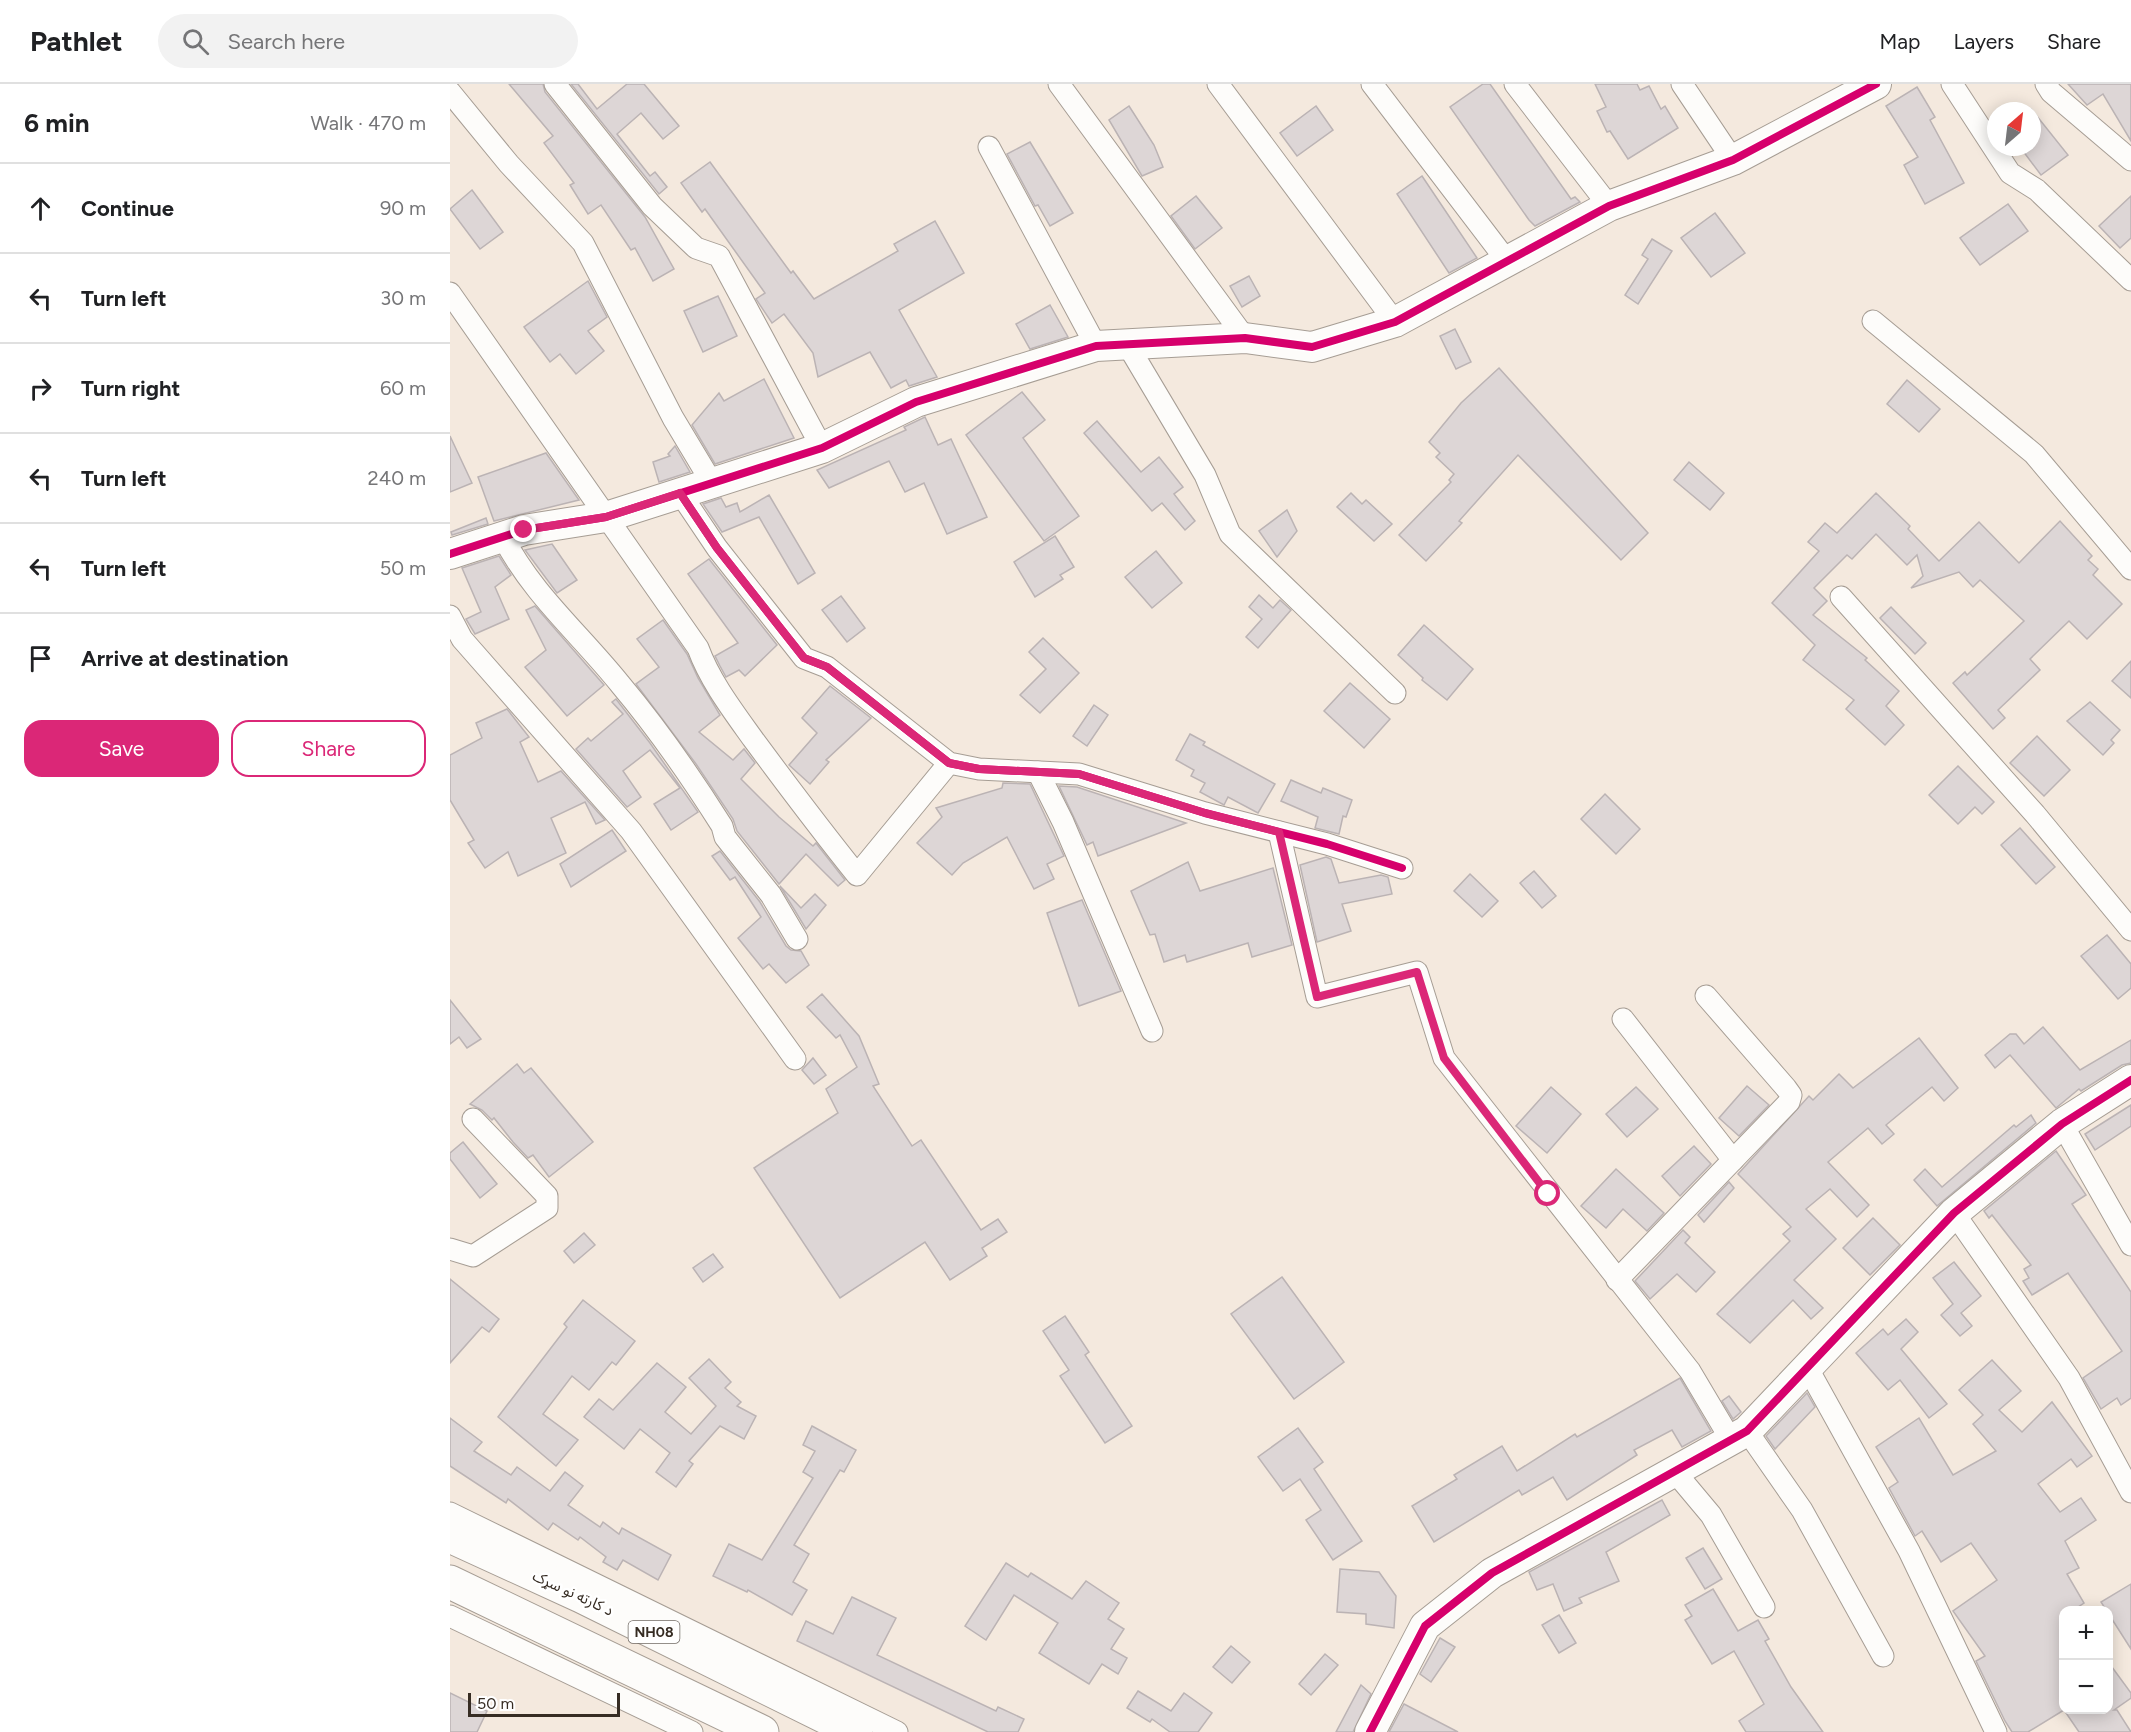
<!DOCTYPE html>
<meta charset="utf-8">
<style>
:root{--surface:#fff;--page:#f2f2f2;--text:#202124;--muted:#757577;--line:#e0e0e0;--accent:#db2777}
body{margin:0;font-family:Figtree,"Noto Sans Arabic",sans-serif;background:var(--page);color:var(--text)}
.controls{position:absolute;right:18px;bottom:18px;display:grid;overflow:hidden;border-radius:12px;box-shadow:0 3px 15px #0003}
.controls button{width:54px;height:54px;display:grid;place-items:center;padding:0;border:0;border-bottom:2px solid var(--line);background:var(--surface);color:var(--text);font:30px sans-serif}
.compass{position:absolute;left:1537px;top:18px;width:54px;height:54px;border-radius:50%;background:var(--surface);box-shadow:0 3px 15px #0003;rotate:28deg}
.scale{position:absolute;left:18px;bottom:15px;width:152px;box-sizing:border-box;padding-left:6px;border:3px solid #362c23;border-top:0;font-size:16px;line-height:21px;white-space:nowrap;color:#362c23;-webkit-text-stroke:4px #fff;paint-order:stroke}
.stop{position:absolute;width:18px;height:18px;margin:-14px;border:4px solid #db2777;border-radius:50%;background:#fff}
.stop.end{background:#db2777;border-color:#fff;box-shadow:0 2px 6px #0008}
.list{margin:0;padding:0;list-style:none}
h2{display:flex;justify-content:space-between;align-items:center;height:78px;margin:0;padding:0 24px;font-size:26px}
h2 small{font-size:20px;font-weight:400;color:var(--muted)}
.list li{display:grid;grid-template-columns:39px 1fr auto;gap:18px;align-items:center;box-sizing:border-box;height:90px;padding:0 24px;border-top:2px solid var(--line)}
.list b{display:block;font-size:22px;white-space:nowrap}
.list em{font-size:20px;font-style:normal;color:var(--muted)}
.actions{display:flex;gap:12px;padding:18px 24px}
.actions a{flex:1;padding:14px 0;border:2px solid var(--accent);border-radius:18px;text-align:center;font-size:21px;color:var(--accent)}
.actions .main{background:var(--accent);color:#fff}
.icon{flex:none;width:33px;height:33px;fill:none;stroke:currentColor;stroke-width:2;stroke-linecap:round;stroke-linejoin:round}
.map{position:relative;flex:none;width:1681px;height:1648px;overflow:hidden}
header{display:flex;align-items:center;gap:36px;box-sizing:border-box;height:84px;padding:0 30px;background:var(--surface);border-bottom:2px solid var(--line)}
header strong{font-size:28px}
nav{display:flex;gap:33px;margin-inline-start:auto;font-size:21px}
.search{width:420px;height:54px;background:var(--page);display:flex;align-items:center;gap:15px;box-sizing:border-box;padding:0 21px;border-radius:33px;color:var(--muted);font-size:22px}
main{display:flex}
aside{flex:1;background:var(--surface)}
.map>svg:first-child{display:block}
.building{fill:#ddd6d6;stroke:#bbb3b4;stroke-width:1.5}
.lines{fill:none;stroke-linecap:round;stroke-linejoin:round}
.street-casing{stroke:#a69d94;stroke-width:23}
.secondary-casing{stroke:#a69d94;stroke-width:32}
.highway-casing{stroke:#a69d94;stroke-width:35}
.street{stroke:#fdfcfa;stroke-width:21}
.secondary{stroke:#fdfcfa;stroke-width:30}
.highway{stroke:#fdfcfa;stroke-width:33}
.cycleway-casing{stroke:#fff;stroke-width:11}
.cycleway{stroke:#d6006c;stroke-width:8}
.route{stroke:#db2777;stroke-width:8}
.labels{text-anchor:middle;stroke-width:5;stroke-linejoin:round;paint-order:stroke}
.shield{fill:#fff;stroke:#726b65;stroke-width:1.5}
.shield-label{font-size:14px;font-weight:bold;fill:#362c23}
.street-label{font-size:15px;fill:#362c23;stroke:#fff}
</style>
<header>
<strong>Pathlet</strong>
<div class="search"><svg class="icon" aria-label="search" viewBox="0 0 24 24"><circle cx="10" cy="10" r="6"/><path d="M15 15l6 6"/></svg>Search here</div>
<nav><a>Map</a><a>Layers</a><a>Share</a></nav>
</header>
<main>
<aside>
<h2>6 min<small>Walk · 470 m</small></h2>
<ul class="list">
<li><svg class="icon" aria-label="ahead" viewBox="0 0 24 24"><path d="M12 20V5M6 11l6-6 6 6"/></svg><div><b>Continue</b></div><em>90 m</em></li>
<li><svg class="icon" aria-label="left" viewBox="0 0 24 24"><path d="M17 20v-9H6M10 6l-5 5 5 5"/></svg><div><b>Turn left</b></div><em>30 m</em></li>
<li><svg class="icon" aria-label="right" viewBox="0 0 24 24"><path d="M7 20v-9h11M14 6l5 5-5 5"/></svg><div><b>Turn right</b></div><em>60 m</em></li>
<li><svg class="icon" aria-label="left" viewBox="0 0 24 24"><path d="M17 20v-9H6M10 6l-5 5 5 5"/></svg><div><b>Turn left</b></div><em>240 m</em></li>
<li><svg class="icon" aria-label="left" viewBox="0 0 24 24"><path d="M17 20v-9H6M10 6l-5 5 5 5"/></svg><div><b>Turn left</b></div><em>50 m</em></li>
<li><svg class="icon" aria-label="arrive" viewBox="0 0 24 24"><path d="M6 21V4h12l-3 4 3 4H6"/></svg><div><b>Arrive at destination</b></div></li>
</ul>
<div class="actions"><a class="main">Save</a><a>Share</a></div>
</aside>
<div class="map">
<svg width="1681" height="1648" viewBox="0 0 1681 1648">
<rect width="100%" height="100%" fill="#f4e9de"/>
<g class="building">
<polygon points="59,0 93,0 95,8 195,133 224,185 203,197 185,164 181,166 151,121 138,130 120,101 124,99 94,59 103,52"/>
<polygon points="121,0 128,0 147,25 177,0 194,0 229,42 213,55 191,29 167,50 200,92 205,88 217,103 209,110"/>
<polygon points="1033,0 1040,0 1121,115 1125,113 1130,118 1085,142 1079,136 1000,23"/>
<polygon points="1145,0 1187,0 1190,6 1199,2 1211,25 1215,22 1228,44 1178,75 1160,47 1157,48 1147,27 1156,23"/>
<polygon points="1618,0 1681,0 1681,57 1653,10 1637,21"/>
<polygon points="1467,3 1485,33 1480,36 1514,99 1475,120 1454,81 1468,73 1436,22"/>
<polygon points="679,22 704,61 713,83 692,92 659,36"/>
<polygon points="866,22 883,46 847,72 830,49"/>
<polygon points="1582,26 1618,71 1591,91 1570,63 1582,63"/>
<polygon points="580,58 623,129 600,142 588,121 585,122 557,70"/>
<polygon points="260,78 341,189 343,187 364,215 448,167 444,160 485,137 514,189 449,226 487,293 459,302 456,296 441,304 420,268 368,293 363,269 334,230 322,239 306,215 315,209 255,125 252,128 231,99"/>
<polygon points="972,92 1027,174 999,189 947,110"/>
<polygon points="22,106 53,148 30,165 0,125"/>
<polygon points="746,112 772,144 745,165 721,132"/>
<polygon points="1681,112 1681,154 1670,164 1649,142"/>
<polygon points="1558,120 1578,147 1530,181 1510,154"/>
<polygon points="1265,129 1295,169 1261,193 1231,154"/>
<polygon points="1202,155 1222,167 1188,220 1175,211 1198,175 1192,171"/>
<polygon points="799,192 810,212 792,223 780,202"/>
<polygon points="138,197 157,233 138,247 154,267 126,290 110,270 100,278 74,243"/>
<polygon points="268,212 287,252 253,268 234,227"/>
<polygon points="600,221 618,253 580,265 566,240"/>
<polygon points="1005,245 1021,278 1006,285 990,252"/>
<polygon points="1049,284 1198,449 1171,476 1068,371 1009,437 1012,439 976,477 949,451 1001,398 999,396 1004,390 986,373 990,369 979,358 1011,319"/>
<polygon points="314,295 344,354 265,380 242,341 269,309 274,317"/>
<polygon points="1457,296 1490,325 1469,348 1437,320"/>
<polygon points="572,308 595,336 573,354 629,432 594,457 516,351"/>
<polygon points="475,333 488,361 501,355 537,433 497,450 474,399 455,408 439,377 379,404 367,386 456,346 454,343"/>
<polygon points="647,337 691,388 709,373 733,403 724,410 745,437 735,446 712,419 702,427 634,349"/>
<polygon points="0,352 22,399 0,408"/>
<polygon points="225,362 240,388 209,398 203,378 220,372 218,370"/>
<polygon points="96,369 129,416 44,437 28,393"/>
<polygon points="1239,378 1274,409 1260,426 1224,396"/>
<polygon points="901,409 912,420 916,416 942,440 924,457 887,423"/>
<polygon points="1426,409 1460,442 1458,445 1489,477 1529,438 1569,479 1610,437 1642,472 1638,476 1648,485 1643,491 1672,520 1637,555 1619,537 1580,575 1590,586 1548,626 1555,634 1543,645 1503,599 1515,588 1517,591 1574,537 1530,496 1523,503 1509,488 1461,504 1473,492 1467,471 1457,481 1426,450 1402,475 1397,471 1364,504 1377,517 1363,531 1417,574 1415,576 1449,607 1436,622 1454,641 1435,661 1396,625 1404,616 1353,576 1365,561 1322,519 1369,467 1358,458 1375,439 1387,449"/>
<polygon points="319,411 365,489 348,500 309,433 272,448 253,420 271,414 276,423 287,419 290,428"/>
<polygon points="837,426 847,447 827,473 809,447"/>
<polygon points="36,434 38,440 2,451 1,448"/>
<polygon points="605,452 624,483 610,491 613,495 585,513 564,478"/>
<polygon points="102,460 127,496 107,509 75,466"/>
<polygon points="706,467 732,499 702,524 675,493"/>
<polygon points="49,472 61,491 45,503 59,535 25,550 16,535 31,528 12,484"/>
<polygon points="259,475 327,561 295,592 289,586 276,593 270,582 265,572 288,559 238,490"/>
<polygon points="809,511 823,524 830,516 841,526 808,564 796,553 812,535 799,523"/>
<polygon points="391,512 415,544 397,558 372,526"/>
<polygon points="85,522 154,601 117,632 75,583 96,566 76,526"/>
<polygon points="1441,523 1476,559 1465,570 1430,534"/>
<polygon points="213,536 237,570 248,594 270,631 249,648 283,676 294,665 305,679 291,695 329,733 363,762 366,759 395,796 388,802 356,770 329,800 287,747 283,735 246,680 186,600 209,583 187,555"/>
<polygon points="974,541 1023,585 997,616 972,596 973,594 948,571"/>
<polygon points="593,554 629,589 590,629 570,611 596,585 579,568"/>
<polygon points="1681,577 1681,614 1662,597"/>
<polygon points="900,599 940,635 914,664 874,627"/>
<polygon points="380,602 421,634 376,676 379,678 360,700 339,681 367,649 352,634"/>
<polygon points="166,615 200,659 248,728 221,746 204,720 230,704 200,666 173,687 191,713 177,723 126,665 138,654 141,657 173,630 162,618"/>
<polygon points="1640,618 1670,646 1661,656 1664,659 1653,671 1617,637"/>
<polygon points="644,621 658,631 637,662 623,652"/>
<polygon points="57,625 79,653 70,658 88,698 111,687 155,736 146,740 135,718 101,734 116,769 68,792 58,768 35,784 18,759 24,756 0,716 0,671 32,654 26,639"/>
<polygon points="740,650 755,658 753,661 825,700 808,729 778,713 774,721 750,708 755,699 741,692 744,686 726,676"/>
<polygon points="1587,652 1620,686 1594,712 1560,679"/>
<polygon points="1508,682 1544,718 1532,730 1525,723 1508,740 1479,711"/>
<polygon points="841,696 871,709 873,704 902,716 896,733 893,732 889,750 865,744 868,733 831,717"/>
<polygon points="553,699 580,700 614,772 597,780 604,795 584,805 557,753 513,779 502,791 467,759 492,733 486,724 552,704"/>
<polygon points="609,702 627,703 736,739 648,772 643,758 637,761"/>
<polygon points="1155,710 1190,745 1166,770 1131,735"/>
<polygon points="1570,744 1605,783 1586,800 1551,761"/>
<polygon points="162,746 176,767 121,803 110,780"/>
<polygon points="270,767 310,818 336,862 341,866 351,867 359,881 336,899 319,880 313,885 288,854 311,833 285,793 280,796 262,772"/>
<polygon points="876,773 881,775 889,799 931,791 938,793 942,810 892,820 901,847 867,858 850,781"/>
<polygon points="738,778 750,807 823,784 842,861 802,873 798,859 737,878 735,871 714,878 705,850 700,851 681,807"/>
<polygon points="1084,787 1106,812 1092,824 1070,799"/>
<polygon points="1020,790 1048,817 1032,833 1004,807"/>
<polygon points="330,802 351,824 365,810 376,821 356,845"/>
<polygon points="632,816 671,907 629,922 597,829"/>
<polygon points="1657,851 1681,880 1681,904 1668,915 1631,872"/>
<polygon points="372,910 409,952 429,1000 423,1002 462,1062 471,1056 531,1146 548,1135 557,1148 532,1164 537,1172 500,1196 475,1158 390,1214 304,1084 388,1029 376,1005 407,983 390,951 386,954 357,923"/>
<polygon points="0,916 31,955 17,964 9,953 0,960"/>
<polygon points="1593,943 1630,986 1681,956 1681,979 1672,981 1631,1007 1629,1005 1606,1024 1560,971 1545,984 1535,971 1560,950 1566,950 1574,960"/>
<polygon points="1469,954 1508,1004 1494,1017 1482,1003 1436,1041 1444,1050 1432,1060 1418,1044 1378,1078 1419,1121 1407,1133 1380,1105 1356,1125 1386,1155 1344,1196 1373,1224 1361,1235 1343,1216 1300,1259 1267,1230 1340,1157 1333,1150 1341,1143 1288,1090 1359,1012 1363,1016 1389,990 1403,1004"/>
<polygon points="363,974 376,991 364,1000 352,986"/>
<polygon points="67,980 74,989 81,984 143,1058 99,1093 83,1071 78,1074 63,1058 44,1034 42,1036 32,1026 20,1020"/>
<polygon points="1297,1002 1319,1021 1289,1052 1269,1034"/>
<polygon points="1101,1003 1131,1030 1097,1069 1066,1042"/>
<polygon points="1186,1003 1208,1025 1177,1053 1156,1030"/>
<polygon points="1681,1021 1681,1042 1645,1066 1635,1050"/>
<polygon points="1581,1031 1586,1039 1487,1122 1464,1096 1475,1085 1492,1103 1564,1041 1566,1043"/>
<polygon points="13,1058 47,1100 30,1114 0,1075 0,1069"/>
<polygon points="1244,1062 1261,1080 1230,1112 1212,1092"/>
<polygon points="1606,1067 1636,1111 1622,1120 1681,1208 1681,1314 1671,1321 1667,1314 1651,1325 1633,1294 1672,1267 1618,1189 1582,1211 1573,1197 1579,1194 1574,1185 1581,1181 1542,1131 1539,1134 1534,1127"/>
<polygon points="1166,1085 1214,1129 1197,1147 1173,1125 1156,1144 1131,1122"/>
<polygon points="1279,1098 1284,1104 1254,1138 1248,1131"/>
<polygon points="1423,1134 1450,1161 1420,1191 1393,1164"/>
<polygon points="1233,1146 1240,1153 1235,1159 1265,1188 1246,1208 1227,1190 1200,1215 1185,1197"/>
<polygon points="134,1149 145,1161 124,1179 114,1167"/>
<polygon points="263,1170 273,1183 253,1198 243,1184"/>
<polygon points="1504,1178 1531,1212 1511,1229 1522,1242 1510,1252 1491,1231 1503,1220 1483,1194"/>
<polygon points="832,1193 894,1278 844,1315 781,1230"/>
<polygon points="0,1195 49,1235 39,1248 32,1243 0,1279"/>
<polygon points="133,1216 185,1257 166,1281 162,1278 139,1306 122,1292 93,1330 128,1356 106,1382 48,1333 117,1243 114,1240"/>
<polygon points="615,1232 639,1268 635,1271 682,1342 655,1359 610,1292 619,1286 593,1247"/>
<polygon points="1456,1235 1468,1248 1451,1265 1497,1320 1479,1334 1450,1296 1438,1306 1406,1269 1433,1245 1438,1251"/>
<polygon points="259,1275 281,1298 275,1304 291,1318 287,1322 306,1332 294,1355 270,1342 239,1377 243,1380 226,1403 206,1388 220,1369 190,1345 174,1365 134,1333 149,1315 163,1326 207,1279 236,1303 215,1328 241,1350 266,1322 239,1294"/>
<polygon points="1542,1276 1571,1307 1549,1326 1572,1348 1602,1318 1642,1372 1627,1383 1621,1375 1588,1400 1610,1428 1631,1414 1646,1436 1615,1457 1629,1484 1617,1490 1634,1519 1622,1527 1614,1527 1614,1626 1578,1648 1562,1648 1555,1637 1526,1577 1535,1572 1503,1527 1547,1496 1521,1459 1491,1478 1472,1447 1465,1452 1439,1404 1448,1398 1426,1363 1469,1334 1503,1391 1546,1367 1523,1340 1533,1331 1509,1306"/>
<polygon points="1230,1294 1261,1347 1232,1363 1222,1346 1184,1366 1187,1371 1117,1416 1103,1393 1072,1411 1069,1406 984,1458 962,1422 1007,1395 1004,1391 1052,1362 1067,1387 1125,1350 1127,1353"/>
<polygon points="1357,1309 1365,1323 1325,1365 1316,1352"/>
<polygon points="1279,1312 1291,1328 1283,1335 1272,1317"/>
<polygon points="0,1334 32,1358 24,1367 61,1391 67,1383 100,1407 115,1388 133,1402 118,1421 150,1443 153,1438 169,1450 172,1444 221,1471 208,1496 173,1476 167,1486 153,1478 156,1473 130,1453 128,1456 103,1439 98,1446 58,1415 56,1419 0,1382"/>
<polygon points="362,1342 406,1366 394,1388 390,1386 344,1461 359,1470 343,1498 357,1506 342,1531 298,1506 297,1508 263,1492 279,1460 312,1476 363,1394 353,1388 365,1367 353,1361"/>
<polygon points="848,1344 873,1378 864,1385 912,1457 883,1476 856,1436 871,1426 850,1395 833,1407 808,1373"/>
<polygon points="1212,1416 1220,1431 1156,1468 1169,1497 1129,1514 1132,1519 1114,1527 1103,1500 1087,1506 1079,1488"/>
<polygon points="1253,1464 1272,1495 1255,1505 1236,1474"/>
<polygon points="556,1479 578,1493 581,1489 622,1515 636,1497 669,1519 658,1535 674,1545 661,1565 677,1574 668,1590 652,1580 639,1600 589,1569 608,1539 564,1511 536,1556 515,1542"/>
<polygon points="890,1485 929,1488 946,1512 944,1544 916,1540 916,1530 887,1528"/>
<polygon points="1681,1500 1681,1565 1651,1518"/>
<polygon points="1263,1505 1288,1547 1308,1536 1319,1555 1315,1557 1341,1603 1373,1648 1296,1648 1289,1637 1314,1620 1284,1567 1262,1580 1235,1536 1242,1532 1235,1521"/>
<polygon points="402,1513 446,1534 427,1571 546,1627 548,1623 574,1635 568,1648 538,1648 347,1557 356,1537 383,1550"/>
<polygon points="1109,1531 1126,1559 1109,1569 1092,1541"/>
<polygon points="990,1554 1005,1563 981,1598 970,1590"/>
<polygon points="781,1562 800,1578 782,1599 763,1583"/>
<polygon points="875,1570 888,1581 861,1611 849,1600"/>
<polygon points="1659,1579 1681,1609 1681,1614 1664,1626 1667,1626 1681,1648 1629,1648 1614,1626 1659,1626"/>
<polygon points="911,1601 921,1610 903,1648 886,1648"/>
<polygon points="688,1607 721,1627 734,1609 762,1629 748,1648 720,1648 702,1635 700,1638 677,1624"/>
<polygon points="0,1609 37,1627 27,1648 0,1648"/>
<polygon points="954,1620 1008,1648 939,1648"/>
</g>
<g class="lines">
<g class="street-casing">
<g id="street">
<polyline points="105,0 202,122 246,164 269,172 372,364"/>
<polyline points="609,0 795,254"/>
<polyline points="768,0 945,238"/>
<polyline points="922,0 1057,177"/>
<polyline points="1065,0 1159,122"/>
<polyline points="1232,0 1283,76"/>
<polyline points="1502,0 1560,89 1587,106 1681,196"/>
<polyline points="1596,0 1601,8 1681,76"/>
<polyline points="0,8 59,80 133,159 223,334 262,399"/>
<polyline points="539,63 646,262"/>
<path d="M 0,209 L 248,564 C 260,597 283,627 303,655 C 337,701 371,746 407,791 L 499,679"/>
<polyline points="1423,237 1584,370 1681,485"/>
<polyline points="677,260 755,391 780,450 945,609"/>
<polyline points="230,409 267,464 354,574 377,583 499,679 529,685 629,690 755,729 877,760 952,784"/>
<path d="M 53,453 C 82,510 130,550 170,600 C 207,644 241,693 272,742 L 275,753 L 321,811 L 347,855"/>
<polyline points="1391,513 1585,730 1681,846"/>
<polyline points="0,532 12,555 181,747 345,975"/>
<polyline points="588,688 613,738 702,947"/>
<polyline points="829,748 867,913 967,888 994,974 1240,1287 1281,1356"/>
<polyline points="1173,935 1283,1076"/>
<polyline points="1612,1040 1681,1161"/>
<polyline points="1504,1129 1619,1294 1681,1408"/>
<polyline points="0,1165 23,1172 97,1124 97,1112 23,1035"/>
<polyline points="1167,1196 1339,1018 1341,1011 1336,1004 1256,912"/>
<polyline points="1357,1283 1459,1467 1546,1648"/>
<polyline points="1297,1347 1352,1426 1433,1572"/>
<polyline points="1225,1388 1261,1431 1314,1523"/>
<polyline points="0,1429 447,1648"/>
<polyline points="0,1532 242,1648"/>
</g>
</g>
<g class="secondary-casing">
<g id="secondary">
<polyline points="0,470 74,446 156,433 372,364 466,318 646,262 795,254 862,263 945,238 1159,122 1283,76 1426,0"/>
<polyline points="920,1648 975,1542 1042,1489 1297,1347 1504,1129 1612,1040 1681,996"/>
</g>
</g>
<g class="highway-casing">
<g id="highway">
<polyline points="0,1452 131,1512 406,1648"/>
<polyline points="0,1498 312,1648"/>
</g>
</g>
<use href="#street" class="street"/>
<use href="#secondary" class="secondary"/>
<use href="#highway" class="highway"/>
<g class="cycleway-casing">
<g id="cycleway">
<polyline points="230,409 267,464 354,574 377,583 499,679 529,685 629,690 755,729 877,760 952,784"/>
<polyline points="0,470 74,446 156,433 372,364 466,318 646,262 795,254 862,263 945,238 1159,122 1283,76 1426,0"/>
<polyline points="920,1648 975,1542 1042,1489 1297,1347 1504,1129 1612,1040 1681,996"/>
</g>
</g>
<use href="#cycleway" class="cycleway"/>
</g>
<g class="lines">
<polyline class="route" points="74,446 156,433 230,409 267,464 354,574 377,583 499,679 529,685 629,690 755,729 829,748 867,913 967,888 994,974 1098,1110"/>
</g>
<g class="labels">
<rect class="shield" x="178.5" y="1537" width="51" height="22" rx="4.5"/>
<g class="shield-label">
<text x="204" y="1553">NH08</text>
</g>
<g class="street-label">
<text transform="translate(123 1509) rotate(25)" y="5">د کارته نو سړک</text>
</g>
</g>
</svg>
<div class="controls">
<button>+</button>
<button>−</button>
</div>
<svg class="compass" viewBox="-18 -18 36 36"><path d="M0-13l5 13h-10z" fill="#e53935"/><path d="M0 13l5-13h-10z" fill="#757577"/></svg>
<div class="scale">50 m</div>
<div class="stop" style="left:1098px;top:1110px"></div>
<div class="stop end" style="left:74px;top:446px"></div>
</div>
</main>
